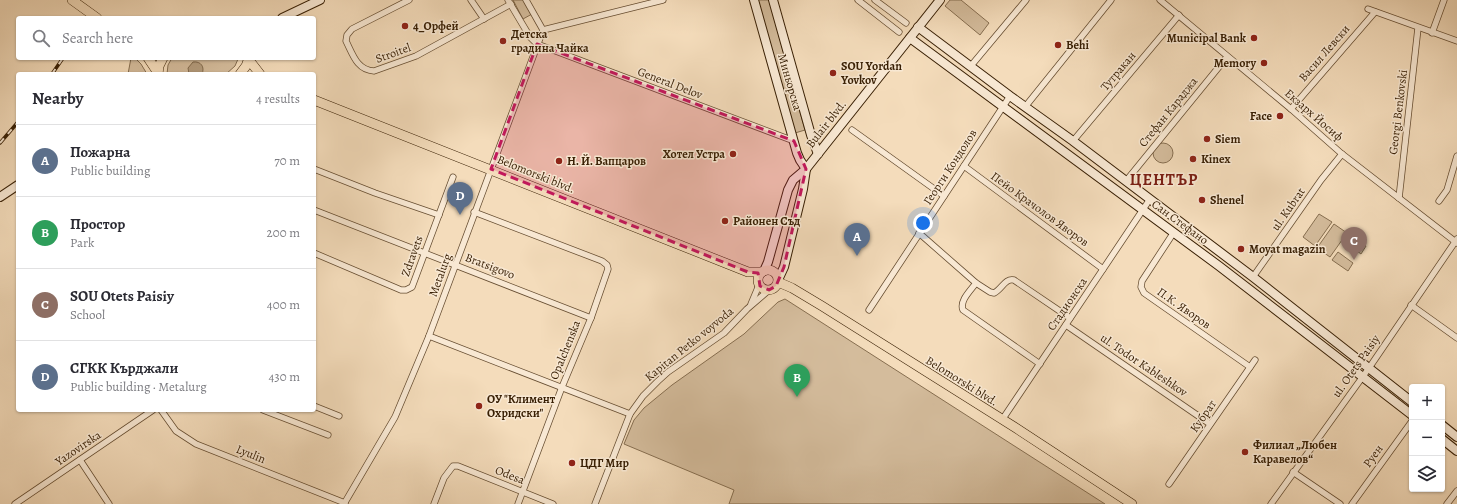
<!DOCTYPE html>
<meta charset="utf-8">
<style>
:root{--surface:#fff;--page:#f7f7f7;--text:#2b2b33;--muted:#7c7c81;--line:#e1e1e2;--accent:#b45309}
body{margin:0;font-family:Alegreya,serif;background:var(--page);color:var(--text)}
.controls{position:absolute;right:12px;bottom:12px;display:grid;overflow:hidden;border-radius:4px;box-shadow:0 1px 3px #0004}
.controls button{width:36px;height:36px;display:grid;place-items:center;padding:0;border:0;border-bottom:1px solid var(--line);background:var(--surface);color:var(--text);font:20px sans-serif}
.you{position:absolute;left:923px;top:223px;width:14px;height:14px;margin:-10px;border:3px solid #fff;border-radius:50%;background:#1a73e8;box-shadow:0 0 0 6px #1a73e833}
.badge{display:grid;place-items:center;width:26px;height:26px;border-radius:50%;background:var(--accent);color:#fff;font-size:13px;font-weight:700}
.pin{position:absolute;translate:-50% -33px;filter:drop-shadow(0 1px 2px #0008)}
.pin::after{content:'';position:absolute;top:21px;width:14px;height:12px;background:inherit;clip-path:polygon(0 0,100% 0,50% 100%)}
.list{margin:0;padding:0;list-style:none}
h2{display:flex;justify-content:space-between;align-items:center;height:52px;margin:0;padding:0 16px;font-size:17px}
h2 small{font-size:13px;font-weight:400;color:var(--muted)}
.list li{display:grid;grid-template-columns:26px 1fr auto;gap:12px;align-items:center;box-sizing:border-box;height:72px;padding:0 16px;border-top:1px solid var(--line)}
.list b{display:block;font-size:15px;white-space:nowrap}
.list p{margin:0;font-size:13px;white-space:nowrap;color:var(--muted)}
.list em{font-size:13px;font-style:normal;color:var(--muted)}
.icon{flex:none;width:22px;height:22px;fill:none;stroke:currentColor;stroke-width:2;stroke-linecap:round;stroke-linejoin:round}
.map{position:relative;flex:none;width:1457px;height:504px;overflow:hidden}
.search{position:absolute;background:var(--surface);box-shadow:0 1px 3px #0004;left:16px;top:16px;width:300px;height:44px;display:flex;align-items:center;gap:10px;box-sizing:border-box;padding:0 14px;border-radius:4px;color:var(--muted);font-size:15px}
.panel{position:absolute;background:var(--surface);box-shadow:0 1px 3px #0004;left:16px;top:72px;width:300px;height:340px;border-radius:4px}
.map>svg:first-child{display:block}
.green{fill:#d4bc9c;stroke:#866e50}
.water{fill:#b49c7d;stroke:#826a4d}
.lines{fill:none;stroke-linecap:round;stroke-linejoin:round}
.street-casing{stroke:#674e32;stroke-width:7}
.secondary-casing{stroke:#381f04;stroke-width:10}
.primary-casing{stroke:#381f04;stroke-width:10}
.street{stroke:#f8e8d3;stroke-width:5.5}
.secondary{stroke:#f8e8d3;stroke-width:8}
.primary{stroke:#f4dcbb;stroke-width:9}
.rail-casing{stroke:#381f04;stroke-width:3.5}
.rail{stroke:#f8e8d3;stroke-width:2;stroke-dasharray:6;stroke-linecap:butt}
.marked{fill:#c2185b;fill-opacity:0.2;stroke:#c2185b;stroke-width:3;stroke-dasharray:8 5;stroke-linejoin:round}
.poi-dot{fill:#8f2418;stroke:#f8e8d3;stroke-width:1.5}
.labels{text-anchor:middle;stroke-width:3;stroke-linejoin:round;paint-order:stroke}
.poi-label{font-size:12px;font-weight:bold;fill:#381f04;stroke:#f8e8d3;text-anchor:start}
.street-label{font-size:12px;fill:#381f04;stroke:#f8e8d3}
.district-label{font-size:16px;font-weight:bold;letter-spacing:1px;fill:#7a1f14;stroke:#f8e8d3}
</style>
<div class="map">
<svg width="1457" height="504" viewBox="0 0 1457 504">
<rect width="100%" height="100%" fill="#f4dcbb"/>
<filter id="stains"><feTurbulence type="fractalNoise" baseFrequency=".005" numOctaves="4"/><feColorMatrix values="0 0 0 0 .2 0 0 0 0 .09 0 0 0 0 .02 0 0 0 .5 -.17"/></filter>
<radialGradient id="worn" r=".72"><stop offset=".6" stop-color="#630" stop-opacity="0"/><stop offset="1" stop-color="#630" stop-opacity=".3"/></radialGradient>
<g class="green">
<polygon points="513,0 524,0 532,14 523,19"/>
<polygon points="758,0 769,0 805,130 795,133"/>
<polygon points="950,0 961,0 989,23 980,35 945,6"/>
<polygon points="131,58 135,58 141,64 147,74 128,74"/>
<polygon points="172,58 238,58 238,59 235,66 226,74 167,74 168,65"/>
<circle cx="1163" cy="153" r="10"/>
<polygon points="1319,214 1332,222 1315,246 1303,237"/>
<polygon points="1334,224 1347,233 1330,257 1317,248"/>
<polygon points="1350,234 1366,246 1361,254 1345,242"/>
<polygon points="1338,252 1353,263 1348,271 1332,260"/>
<polygon points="785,299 1105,504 729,504 734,490 624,444 634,420 644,408 672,385 744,334 778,302"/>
</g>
<path class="water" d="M 193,62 C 201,61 205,67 202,74 L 189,74 L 188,68 Z"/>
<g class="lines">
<g class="street-casing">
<g id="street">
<path d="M 409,0 L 352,29 L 347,35 L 346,41 C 353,55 357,70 374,71 L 416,56 L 511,4"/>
<polyline points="471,0 484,19"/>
<polyline points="508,0 530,37 537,44 794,141"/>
<polyline points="526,0 543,30"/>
<polyline points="858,0 899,32"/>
<polyline points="875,0 906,23"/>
<polyline points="1160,0 1291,109 1342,154 1457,243"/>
<polyline points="1368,9 1457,41"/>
<polyline points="543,30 663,0"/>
<polyline points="1432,33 1444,0"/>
<polyline points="970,67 1026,0"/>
<polyline points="1025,107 1111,0"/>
<polyline points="1291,109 1375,12"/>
<polyline points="852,130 944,196"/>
<polyline points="1073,141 1179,15"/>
<polyline points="964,166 1103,269"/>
<polyline points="314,169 375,193 439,215"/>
<polyline points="1126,181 1227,57"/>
<polyline points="1399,198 1418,28"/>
<polyline points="1439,201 1447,190 1457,156"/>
<polyline points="314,210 591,318"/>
<polyline points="474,212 602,261 607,265 608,269 591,318 562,387 518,504"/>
<polyline points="1174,232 1142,281 1141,287 1144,293 1250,367"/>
<path d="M 919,233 L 976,283 L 990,292 L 994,293 C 1002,289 1005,278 1014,280 L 1070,318"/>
<polyline points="314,253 401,290 406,290 412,287 453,177"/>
<polyline points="1253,277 1321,180 1342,154"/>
<path d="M 976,283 C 971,290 959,301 963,310 L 1040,364"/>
<polyline points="751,304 759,285"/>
<polyline points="1411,305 1457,338"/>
<polyline points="869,310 1010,96"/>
<polyline points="1066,325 1210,424"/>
<polyline points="429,336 630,414"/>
<polyline points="314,406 339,416"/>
<polyline points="161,410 176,431 196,444 345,503"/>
<polyline points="263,410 328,435"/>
<polyline points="1002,420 1150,199"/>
<polyline points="80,460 109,504"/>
<polyline points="1293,472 1340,504"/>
<polyline points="1169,484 1255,360"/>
<polyline points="15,504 153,410"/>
<polyline points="344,504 395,417 429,336 543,30"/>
<polyline points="434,504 444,478 453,466 458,466 553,504"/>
<polyline points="595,504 630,414 643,396 658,381 668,372 724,333 747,309 769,290"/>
<polyline points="1271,504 1369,368 1457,239"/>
<polyline points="1352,504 1412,421"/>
<polyline points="1447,504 1457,491"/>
</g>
</g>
<g class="secondary-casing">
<g id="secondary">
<polyline points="754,0 797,153 800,160 806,169"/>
<polyline points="773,0 811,135 818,154"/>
<polyline points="282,18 320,0"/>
<polyline points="918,27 1010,96 1073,141 1253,277 1412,402"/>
<polyline points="910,38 1219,266 1412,415"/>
<polyline points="0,197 18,185"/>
<polyline points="764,271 768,262 788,190 793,180 806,169 940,0"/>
<polyline points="778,280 784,267 803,189 806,169"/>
<polyline points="1442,425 1457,437"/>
<polyline points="1442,439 1457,451"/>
</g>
</g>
<g class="primary-casing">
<g id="primary">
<polyline points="72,0 97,18"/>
<polyline points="148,58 158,73"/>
<polyline points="249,60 260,74"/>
<polyline points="158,74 159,66 163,58"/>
<polyline points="240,74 246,66 249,58"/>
<polyline points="314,100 748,272 762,272"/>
<circle cx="768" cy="280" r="10"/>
<polyline points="778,282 792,288 822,306 1016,428 1132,504"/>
</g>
</g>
<use href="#street" class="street"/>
<use href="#secondary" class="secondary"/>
<use href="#primary" class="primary"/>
<g class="rail-casing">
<g id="rail">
<polyline points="52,74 63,58"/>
<polyline points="0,143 18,122"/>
</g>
</g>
<use href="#rail" class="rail"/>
</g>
<path class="marked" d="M 537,44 L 794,141 L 806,169 L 784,267 L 776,286 L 769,290 L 760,286 L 758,273 L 748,272 L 491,169 Z"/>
<g class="poi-dot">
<circle cx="405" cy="26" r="4"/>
<circle cx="1254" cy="38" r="4"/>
<circle cx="503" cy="41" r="4"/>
<circle cx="1058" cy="45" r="4"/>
<circle cx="1264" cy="63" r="4"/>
<circle cx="833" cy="73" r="4"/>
<circle cx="1280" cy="116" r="4"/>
<circle cx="1207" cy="139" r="4"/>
<circle cx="733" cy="154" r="4"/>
<circle cx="1193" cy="159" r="4"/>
<circle cx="559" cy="161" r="4"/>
<circle cx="1202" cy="200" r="4"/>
<circle cx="725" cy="221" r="4"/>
<circle cx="1241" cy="249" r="4"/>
<circle cx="479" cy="406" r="4"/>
<circle cx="1245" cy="452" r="4"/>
<circle cx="572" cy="463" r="4"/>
</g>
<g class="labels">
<g class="poi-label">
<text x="413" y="30">4_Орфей</text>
<text x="511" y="38">Детска<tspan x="511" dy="14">градина Чайка</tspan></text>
<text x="1246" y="42" text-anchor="end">Municipal Bank</text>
<text x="1066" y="49">Behi</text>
<text x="1256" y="67" text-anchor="end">Memory</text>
<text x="841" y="70">SOU Yordan<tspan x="841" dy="14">Yovkov</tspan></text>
<text x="1272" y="120" text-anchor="end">Face</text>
<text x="1215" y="143">Siem</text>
<text x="725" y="158" text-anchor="end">Хотел Устра</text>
<text x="1201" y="163">Kinex</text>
<text x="567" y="165">Н. Й. Вапцаров</text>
<text x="1210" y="204">Shenel</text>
<text x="733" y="225">Районен Съд</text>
<text x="1249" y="253">Moyat magazin</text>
<text x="487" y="403">ОУ "Климент<tspan x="487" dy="14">Охридски"</tspan></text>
<text x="1253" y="449">Филиал „Любен<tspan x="1253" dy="14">Каравелов“</tspan></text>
<text x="580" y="467">ЦДГ Мир</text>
</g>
<g class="street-label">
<text transform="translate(393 53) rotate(-20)" y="4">Stroitel</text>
<text transform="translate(1324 53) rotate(-49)" y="4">Васил Левски</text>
<text transform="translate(1118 71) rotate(-50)" y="4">Тутракан</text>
<text transform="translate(790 82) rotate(74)" y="4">Миньорска</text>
<text transform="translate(670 83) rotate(21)" y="4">General Delov</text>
<text transform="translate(1168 112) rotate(-51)" y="4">Стефан Караджа</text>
<text transform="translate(1398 112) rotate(-83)" y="4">Georgi Benkovski</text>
<text transform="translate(1314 115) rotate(41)" y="4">Екзарх Йосиф</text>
<text transform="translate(826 124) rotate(-52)" y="4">Bulair blvd.</text>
<text transform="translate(950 167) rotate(-57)" y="4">Георги Кондолов</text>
<text transform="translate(536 174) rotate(22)" y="4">Belomorski blvd.</text>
<text transform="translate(1040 209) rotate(36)" y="4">Пейо Крачолов Яворов</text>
<text transform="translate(1288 209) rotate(-55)" y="4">ul. Kubrat</text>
<text transform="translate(1180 222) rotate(36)" y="4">Сан Стефано</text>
<text transform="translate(412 256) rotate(-70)" y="4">Zdravets</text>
<text transform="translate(490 266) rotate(21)" y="4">Bratsigovo</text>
<text transform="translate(440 275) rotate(-70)" y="4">Metalurg</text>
<text transform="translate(1067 304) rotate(-56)" y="4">Стадионска</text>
<text transform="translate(1184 308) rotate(35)" y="4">П.К. Яворов</text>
<text transform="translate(689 344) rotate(-39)" y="4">Kapitan Petko voyvoda</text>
<text transform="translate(565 350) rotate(-68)" y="4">Opalchenska</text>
<text transform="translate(1144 365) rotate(34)" y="4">ul. Todor Kableshkov</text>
<text transform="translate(1356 366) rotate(-55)" y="4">ul. Otets Paisiy</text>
<text transform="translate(962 381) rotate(32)" y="4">Belomorski blvd.</text>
<text transform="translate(1203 416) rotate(-55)" y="4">Кубрат</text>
<text transform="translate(78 448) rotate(-34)" y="4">Yazovirska</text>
<text transform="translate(251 454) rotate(22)" y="4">Lyulin</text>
<text transform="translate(1373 456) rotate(-54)" y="4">Руен</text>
<text transform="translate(510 475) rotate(22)" y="4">Odesa</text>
</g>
<g class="district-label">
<text x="1164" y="185">ЦЕНТЪР</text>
</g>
</g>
<rect width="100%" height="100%" filter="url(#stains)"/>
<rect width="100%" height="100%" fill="url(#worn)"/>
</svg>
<div class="controls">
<button>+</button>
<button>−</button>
<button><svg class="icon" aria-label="layers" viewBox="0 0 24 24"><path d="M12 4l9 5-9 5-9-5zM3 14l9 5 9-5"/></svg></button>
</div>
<div class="you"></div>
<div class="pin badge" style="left:857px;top:256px;background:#5c6f8a">A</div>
<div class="pin badge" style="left:797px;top:397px;background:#2e9e5b">B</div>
<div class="pin badge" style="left:1354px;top:260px;background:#8d6e63">C</div>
<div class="pin badge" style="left:460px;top:215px;background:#5c6f8a">D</div>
<div class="search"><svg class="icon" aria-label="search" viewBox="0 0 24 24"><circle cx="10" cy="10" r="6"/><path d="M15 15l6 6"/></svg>Search here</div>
<section class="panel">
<h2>Nearby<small>4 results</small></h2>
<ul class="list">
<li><span class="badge" style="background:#5c6f8a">A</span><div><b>Пожарна</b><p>Public building</p></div><em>70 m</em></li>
<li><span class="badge" style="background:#2e9e5b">B</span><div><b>Простор</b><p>Park</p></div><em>200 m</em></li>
<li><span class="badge" style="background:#8d6e63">C</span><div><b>SOU Otets Paisiy</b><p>School</p></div><em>400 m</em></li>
<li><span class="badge" style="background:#5c6f8a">D</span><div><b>СГКК Кърджали</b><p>Public building · Metalurg</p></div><em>430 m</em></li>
</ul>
</section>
</div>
